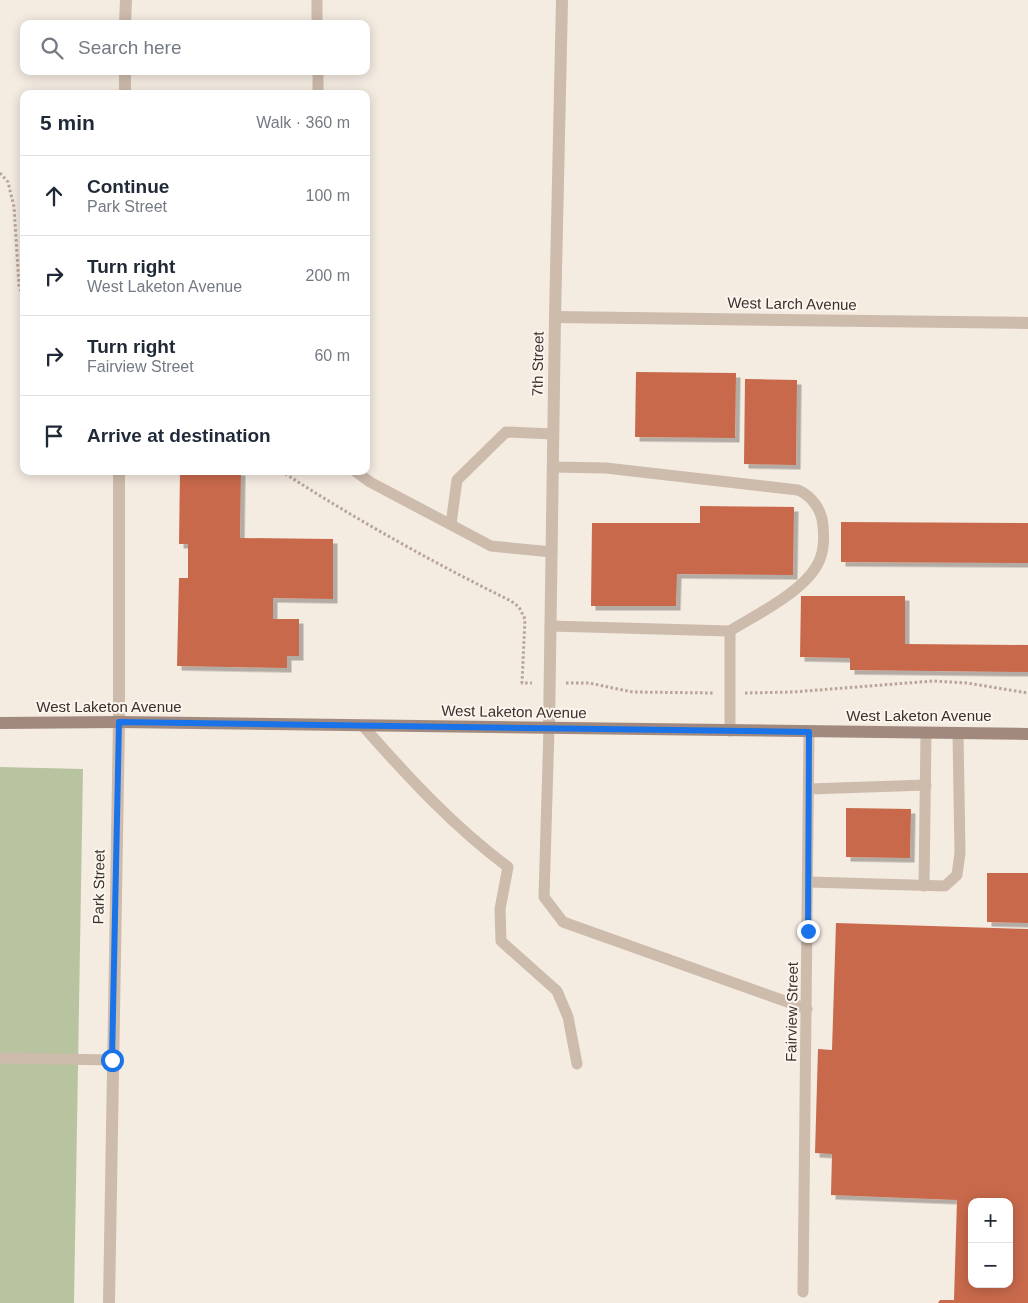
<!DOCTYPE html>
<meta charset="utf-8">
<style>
:root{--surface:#fff;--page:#f2f2f3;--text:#1f2937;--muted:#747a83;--line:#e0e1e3}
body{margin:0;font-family:Helvetica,sans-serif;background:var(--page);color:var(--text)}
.controls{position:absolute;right:15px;bottom:15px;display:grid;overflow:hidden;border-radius:10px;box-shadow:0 2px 12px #0003}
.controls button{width:45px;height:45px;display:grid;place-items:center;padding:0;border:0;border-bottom:1px solid var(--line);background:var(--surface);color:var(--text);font:25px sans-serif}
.stop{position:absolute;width:15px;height:15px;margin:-11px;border:4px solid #1a73e8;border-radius:50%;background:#fff}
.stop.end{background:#1a73e8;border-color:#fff;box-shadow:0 1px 5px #0008}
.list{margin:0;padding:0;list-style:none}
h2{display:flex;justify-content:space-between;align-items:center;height:65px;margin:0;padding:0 20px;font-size:21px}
h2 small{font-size:16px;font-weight:400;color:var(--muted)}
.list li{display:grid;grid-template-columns:32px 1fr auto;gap:15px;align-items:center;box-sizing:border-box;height:80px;padding:0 20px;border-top:1px solid var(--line)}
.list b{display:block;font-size:19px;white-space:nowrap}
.list p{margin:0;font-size:16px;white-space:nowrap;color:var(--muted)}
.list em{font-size:16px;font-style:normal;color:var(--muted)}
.icon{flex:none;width:28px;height:28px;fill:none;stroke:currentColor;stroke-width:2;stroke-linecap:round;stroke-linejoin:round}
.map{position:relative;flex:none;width:1028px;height:1303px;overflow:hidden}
.search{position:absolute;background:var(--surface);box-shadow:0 2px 12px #0003;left:20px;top:20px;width:350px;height:55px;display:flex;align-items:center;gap:12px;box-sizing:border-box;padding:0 18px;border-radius:10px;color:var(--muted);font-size:19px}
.panel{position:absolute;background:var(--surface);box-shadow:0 2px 12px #0003;left:20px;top:90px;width:350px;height:385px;border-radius:10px}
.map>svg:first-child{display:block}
.green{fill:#b8c4a0}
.building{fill:#c8694b;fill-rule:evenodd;filter:url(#shadow)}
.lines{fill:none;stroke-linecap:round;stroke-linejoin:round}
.path{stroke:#b9a596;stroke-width:3;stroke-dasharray:2.5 2.5;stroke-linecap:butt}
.service{stroke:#cdbbac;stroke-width:11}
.minor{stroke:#cdbbac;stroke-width:12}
.secondary{stroke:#a18a7d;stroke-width:12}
.route{stroke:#1a73e8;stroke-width:6}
.labels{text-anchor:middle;stroke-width:4;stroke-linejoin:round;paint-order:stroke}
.street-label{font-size:15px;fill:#3b302b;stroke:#fbf5ee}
</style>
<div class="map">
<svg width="1028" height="1303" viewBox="0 0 1028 1303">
<defs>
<filter id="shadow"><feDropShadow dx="4.5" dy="4.5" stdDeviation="0" flood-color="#0004"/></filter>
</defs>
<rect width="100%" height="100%" fill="#f4ebe1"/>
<polygon class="green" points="0,767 83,769 74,1303 0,1303"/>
<g class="building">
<polygon points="636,372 736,373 735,438 635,437"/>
<polygon points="745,379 797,380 796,465 744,464"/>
<polygon points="180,471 241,471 240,538 333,539 333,599 273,598 273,619 299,619 299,656 287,656 287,668 177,666 179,578 188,578 188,544 179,544"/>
<polygon points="700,506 794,507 793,575 677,574 676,606 591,606 592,523 700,523"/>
<polygon points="841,522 1028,523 1028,563 841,562"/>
<polygon points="801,596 905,596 905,644 1028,645 1028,672 850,670 850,658 800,657"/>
<polygon points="846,808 911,809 910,858 846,857"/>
<polygon points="987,873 1028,873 1028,923 987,922"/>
<path d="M 836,923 L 1028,929 L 1028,1303 L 938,1303 L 940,1300 L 954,1300 L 957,1200 L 831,1195 L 832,1154 L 815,1153 L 818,1049 L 832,1050 ZM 972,1202 L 1009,1202 L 1009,1284 L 972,1284 Z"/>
</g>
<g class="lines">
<g class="path">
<polyline points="0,173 8,182 14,207 19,286 24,299"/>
<path d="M 281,471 C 355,519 432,562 511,601 L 519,607 L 525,619 L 522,683 L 532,683"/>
<polyline points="566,683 589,683 633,692 714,693"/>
<polyline points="745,693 793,692 933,681 967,683 1028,693"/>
</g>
<g class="service">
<polyline points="317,0 317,24"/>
<polyline points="318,71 318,94"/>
<path d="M 553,467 L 606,468 L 798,490 C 812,496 822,510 823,526 C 824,536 824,547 821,556 C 812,588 757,614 730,631"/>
<polyline points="355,471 370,482 491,546 552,552"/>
<polyline points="451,524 457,480 506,432 553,434"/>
<polyline points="550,626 730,631 730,731"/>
<path d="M 363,726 C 409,778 453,826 508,867 L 500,909 L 501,941 L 557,991 L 568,1017 L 577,1064"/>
<polyline points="549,728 544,897 563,922 807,1009"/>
<polyline points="809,789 926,785"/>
<polyline points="809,882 945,886 957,875 960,853 958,733"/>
<polyline points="924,886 926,733"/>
<polyline points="0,1058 112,1060"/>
<polyline points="803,1292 809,732"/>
</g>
<g class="minor">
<polyline points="125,24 126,0"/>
<polyline points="125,94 125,71"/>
<polyline points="555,317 1028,323"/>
<polyline points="549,728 555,317 562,0"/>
<polyline points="109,1303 119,722 119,471"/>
</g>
<polyline class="secondary" points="0,723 119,722 1028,734"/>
</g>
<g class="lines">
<polyline class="route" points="112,1060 119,722 809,732 808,931"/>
</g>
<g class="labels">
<g class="street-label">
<text transform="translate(792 304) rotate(1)" y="5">West Larch Avenue</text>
<text transform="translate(538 364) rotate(-89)" y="5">7th Street</text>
<text x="109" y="712">West Laketon Avenue</text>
<text transform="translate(514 712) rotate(1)" y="5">West Laketon Avenue</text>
<text x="919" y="721">West Laketon Avenue</text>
<text transform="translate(99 887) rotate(-89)" y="5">Park Street</text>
<text transform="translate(792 1012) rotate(-89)" y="5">Fairview Street</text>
</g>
</g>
</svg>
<div class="controls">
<button>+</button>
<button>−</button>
</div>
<div class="stop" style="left:112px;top:1060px"></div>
<div class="stop end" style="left:808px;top:931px"></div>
<div class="search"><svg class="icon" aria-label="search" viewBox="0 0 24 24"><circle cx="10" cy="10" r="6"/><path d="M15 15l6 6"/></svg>Search here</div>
<section class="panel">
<h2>5 min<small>Walk · 360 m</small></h2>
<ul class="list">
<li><svg class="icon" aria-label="ahead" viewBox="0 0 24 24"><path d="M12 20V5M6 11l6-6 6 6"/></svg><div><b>Continue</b><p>Park Street</p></div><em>100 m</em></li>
<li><svg class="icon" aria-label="right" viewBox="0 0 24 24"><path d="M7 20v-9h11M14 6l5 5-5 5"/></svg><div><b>Turn right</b><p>West Laketon Avenue</p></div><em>200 m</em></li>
<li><svg class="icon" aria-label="right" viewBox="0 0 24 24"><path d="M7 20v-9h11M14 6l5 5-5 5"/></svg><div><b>Turn right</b><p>Fairview Street</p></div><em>60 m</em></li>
<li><svg class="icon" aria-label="arrive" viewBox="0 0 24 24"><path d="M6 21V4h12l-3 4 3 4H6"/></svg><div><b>Arrive at destination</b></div></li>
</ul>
</section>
</div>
